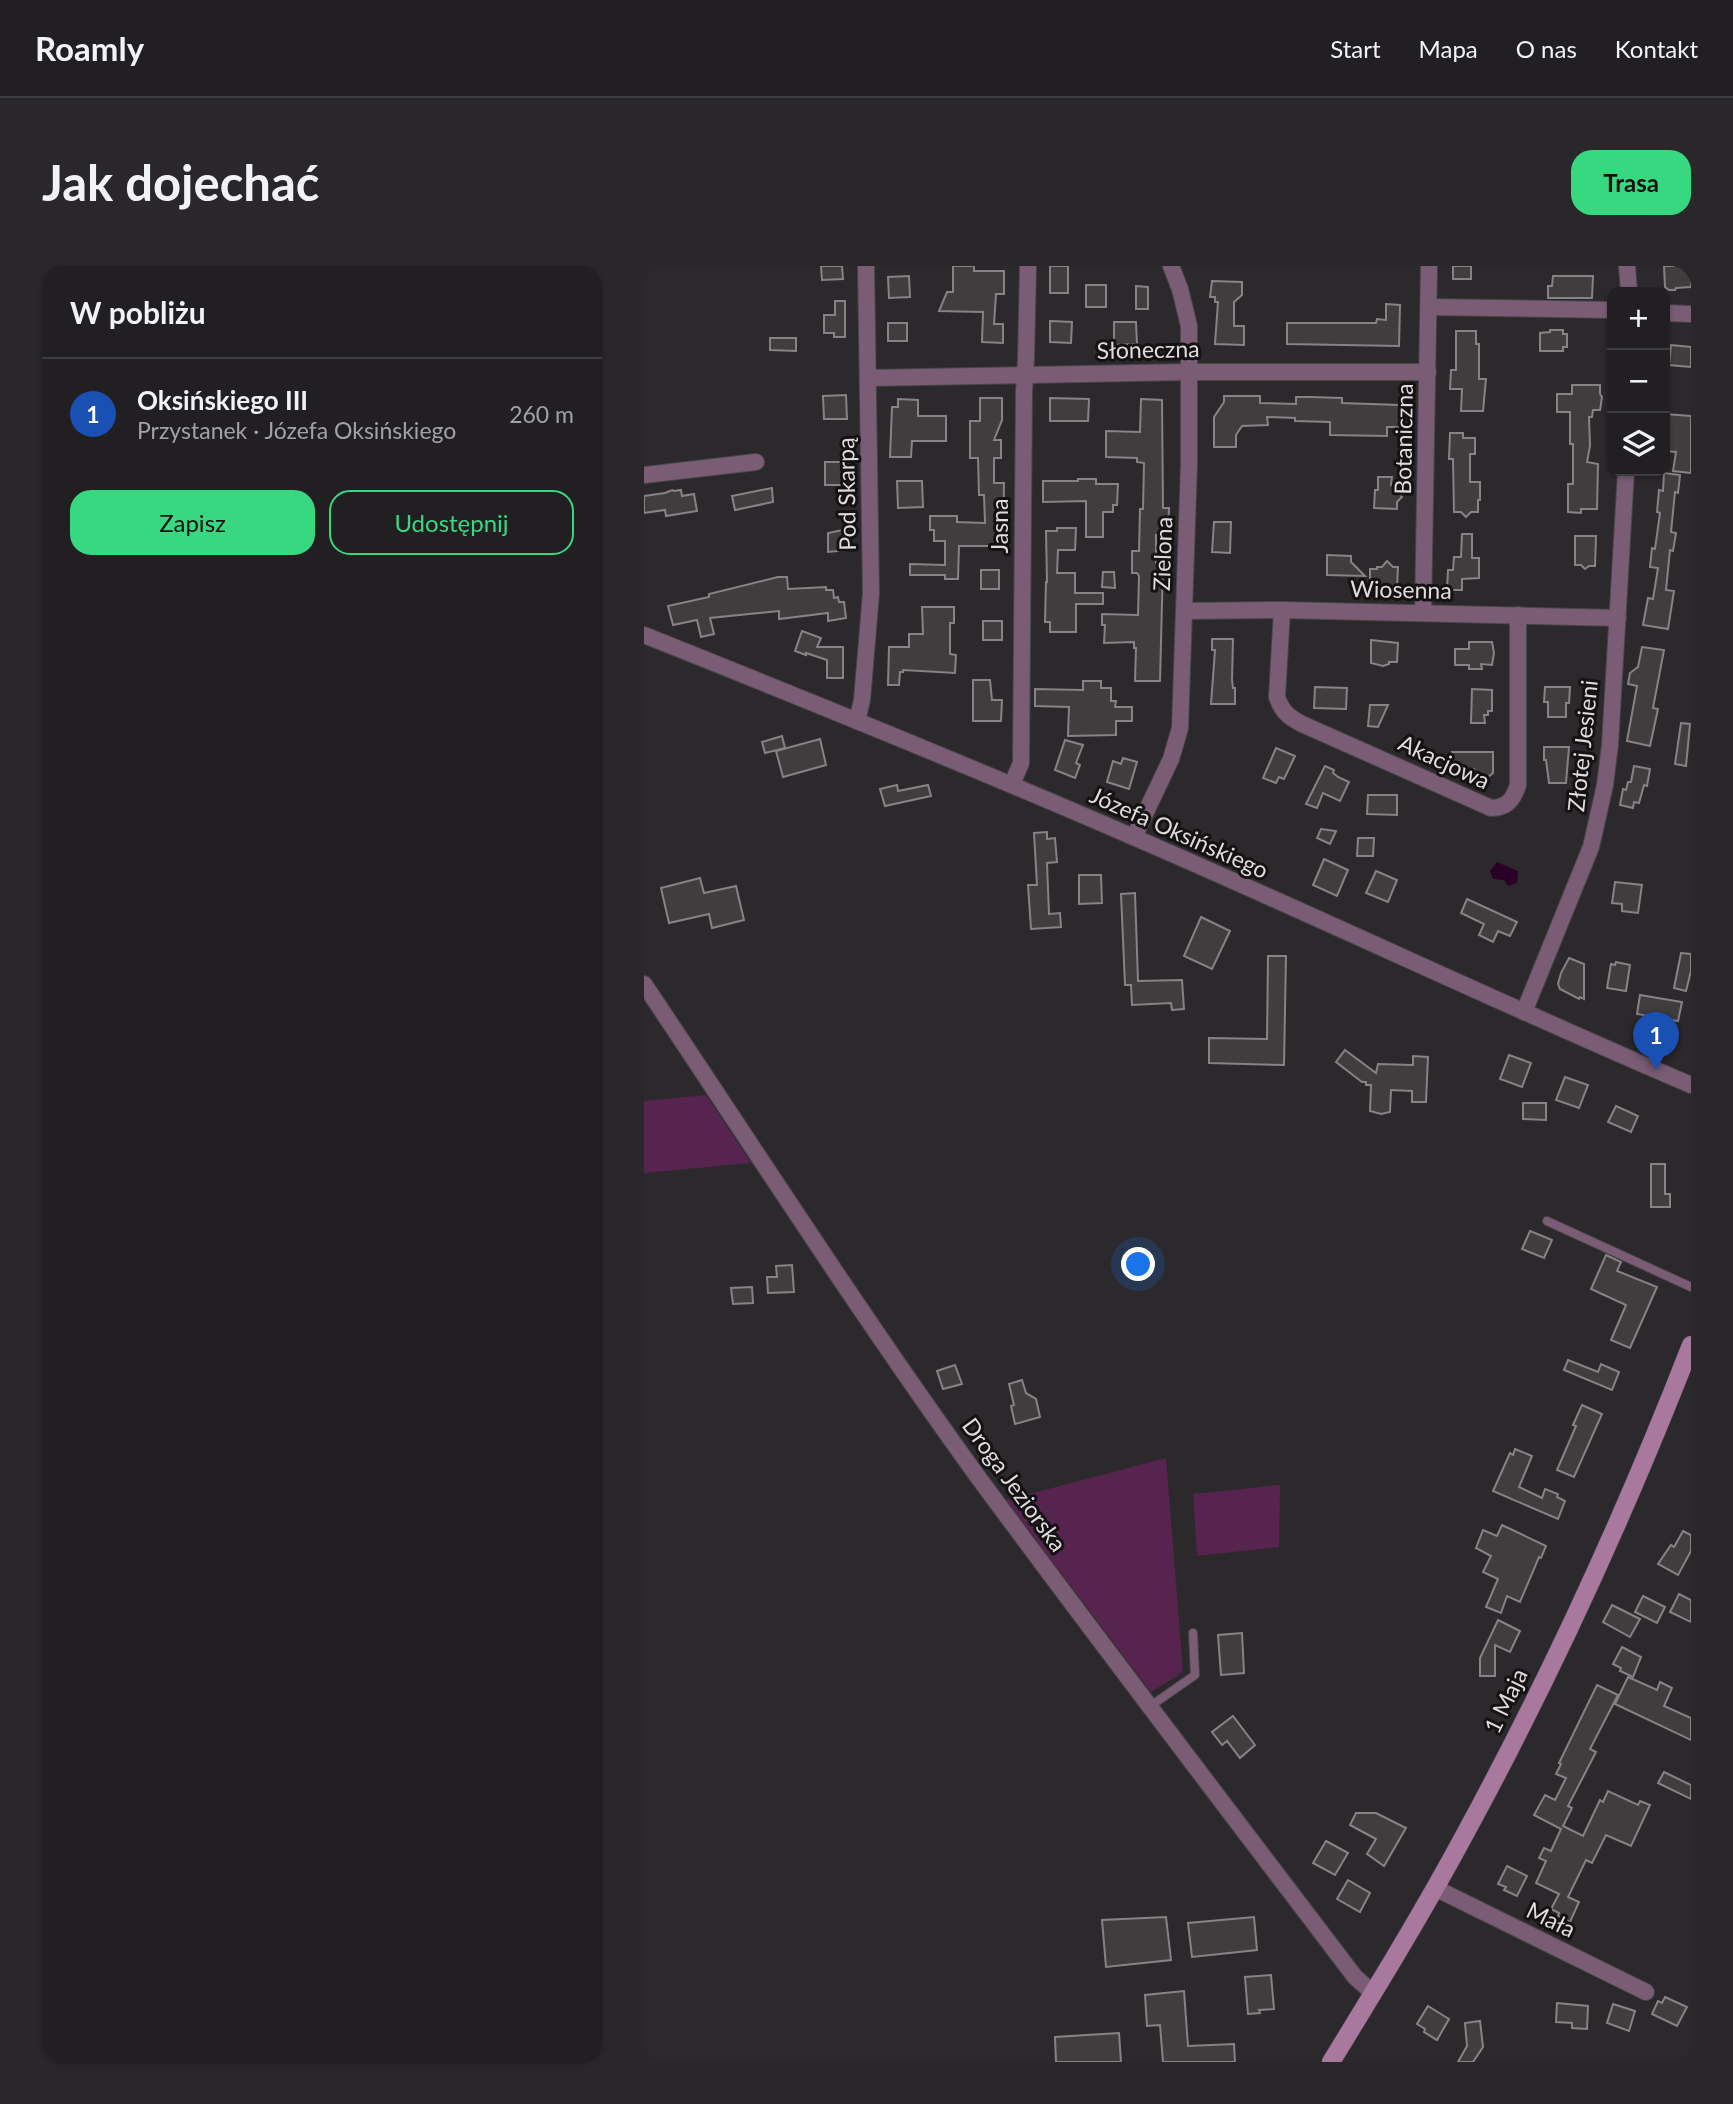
<!DOCTYPE html>
<html lang="pl">
<meta charset="utf-8">
<style>
:root{--surface:#211f21;--page:#29272a;--text:#f1f3f6;--muted:#a2a2a5;--line:#3e3d3f;--accent:#38d880}
body{margin:0;font-family:Lato,sans-serif;background:var(--page);color:var(--text)}
.controls{position:absolute;right:21px;top:21px;display:grid;overflow:hidden;border-radius:14px;box-shadow:0 2px 5px #0004}
.controls button{width:63px;height:63px;display:grid;place-items:center;padding:0;border:0;border-bottom:2px solid var(--line);background:var(--surface);color:var(--text);font:35px sans-serif}
.you{position:absolute;left:495px;top:999px;width:24px;height:24px;margin:-18px;border:5px solid #fff;border-radius:50%;background:#1a73e8;box-shadow:0 0 0 10px #1a73e833}
.badge{display:grid;place-items:center;width:46px;height:46px;border-radius:50%;background:var(--accent);color:#fff;font-size:23px;font-weight:700}
.pin{position:absolute;translate:-50% -58px;filter:drop-shadow(0 2px 4px #0008)}
.pin::after{content:'';position:absolute;top:37px;width:24px;height:21px;background:inherit;clip-path:polygon(0 0,100% 0,50% 100%)}
.list{margin:0;padding:0;list-style:none}
h2{display:flex;justify-content:space-between;align-items:center;height:91px;margin:0;padding:0 28px;font-size:30px}
h2 small{font-size:23px;font-weight:400;color:var(--muted)}
.list li{display:grid;grid-template-columns:46px 1fr auto;gap:21px;align-items:center;box-sizing:border-box;height:112px;padding:0 28px;border-top:2px solid var(--line)}
.list b{display:block;font-size:26px;white-space:nowrap}
.list p{margin:0;font-size:23px;white-space:nowrap;color:var(--muted)}
.list em{font-size:23px;font-style:normal;color:var(--muted)}
.actions{display:flex;gap:14px;padding:21px 28px}
.actions a{flex:1;padding:16px 0;border:2px solid var(--accent);border-radius:21px;text-align:center;font-size:24px;color:var(--accent)}
.actions .main{background:var(--accent);color:#111}
.icon{flex:none;width:38px;height:38px;fill:none;stroke:currentColor;stroke-width:2;stroke-linecap:round;stroke-linejoin:round}
.map{position:relative;flex:none;width:1047px;height:1796px;overflow:hidden;border-radius:21px}
header{display:flex;align-items:center;gap:42px;box-sizing:border-box;height:98px;padding:0 35px;background:var(--surface);border-bottom:2px solid var(--line)}
header strong{font-size:33px}
nav{display:flex;gap:38px;margin-inline-start:auto;font-size:24px}
.intro{display:flex;align-items:center;justify-content:space-between;box-sizing:border-box;height:168px;padding:0 42px}
h1{margin:0;font-size:49px}
.button{padding:18px 32px;border-radius:21px;background:var(--accent);color:#111;font-size:24px;font-weight:700}
main{display:flex;gap:42px;padding:0 42px}
aside{flex:1;background:var(--surface);border-radius:21px;box-shadow:0 2px 5px #0004}
.map>svg:first-child{display:block}
.green{fill:#57244f}
.water{fill:#2c0026}
.building{fill:#403d3f;stroke:#868285;stroke-width:2}
.lines{fill:none;stroke-linecap:round;stroke-linejoin:round}
.service-casing{stroke:#484648;stroke-width:10}
.minor-casing{stroke:#484648;stroke-width:18}
.secondary-casing{stroke:#484648;stroke-width:19}
.service{stroke:#7b5c75;stroke-width:8}
.minor{stroke:#7b5c75;stroke-width:16}
.secondary{stroke:#a9789f;stroke-width:18}
.labels{text-anchor:middle;stroke-width:6;stroke-linejoin:round;paint-order:stroke}
.street-label{font-size:23px;fill:#dedcdd;stroke:#141213}
</style>
<header>
<strong>Roamly</strong>
<nav><a>Start</a><a>Mapa</a><a>O nas</a><a>Kontakt</a></nav>
</header>
<div class="intro"><h1>Jak dojechać</h1><a class="button">Trasa</a></div>
<main>
<aside>
<h2>W pobliżu<small></small></h2>
<ul class="list">
<li><span class="badge" style="background:#1a4fb4">1</span><div><b>Oksińskiego III</b><p>Przystanek · Józefa Oksińskiego</p></div><em>260 m</em></li>
</ul>
<div class="actions"><a class="main">Zapisz</a><a>Udostępnij</a></div>
</aside>
<div class="map">
<svg width="1047" height="1796" viewBox="0 0 1047 1796">
<rect width="100%" height="100%" fill="#2c292c"/>
<g class="green">
<polygon points="62,829 107,897 0,907 0,835"/>
<polygon points="522,1192 539,1406 507,1426 362,1234"/>
<polygon points="636,1219 635,1281 553,1290 549,1228"/>
</g>
<polygon class="water" points="853,596 874,605 873,617 864,620 860,614 849,613 846,605"/>
<g class="building">
<polygon points="177,0 198,0 199,13 178,14"/>
<polygon points="309,0 330,0 330,5 360,5 360,28 352,28 350,58 359,58 359,77 338,76 339,46 295,45 303,26 309,26"/>
<rect x="406" y="0" width="18" height="27"/>
<rect x="809" y="0" width="18" height="13"/>
<polygon points="1020,0 1047,0 1047,21 1032,22 1031,24 1025,24 1021,21"/>
<polygon points="265,10 266,31 245,32 244,11"/>
<polygon points="909,10 949,10 948,32 904,32 904,20 908,20"/>
<polygon points="568,15 598,16 598,29 590,36 590,60 600,60 600,79 571,78 574,36 571,36 571,31 566,31"/>
<rect x="442" y="19" width="20" height="22"/>
<polygon points="492,20 504,21 504,43 492,43"/>
<polygon points="191,35 201,35 201,71 190,71 190,67 180,67 180,49 191,49"/>
<polygon points="742,38 756,39 755,80 643,78 643,57 732,57 733,53 742,54"/>
<polygon points="406,55 428,56 427,77 406,76"/>
<polygon points="470,56 492,56 493,78 470,79"/>
<rect x="244" y="57" width="19" height="18"/>
<polygon points="906,64 919,64 919,68 923,68 923,81 919,81 919,85 896,85 896,67 906,66"/>
<polygon points="812,65 832,65 832,78 835,78 835,113 842,113 839,145 817,145 818,123 806,123 807,104 812,104"/>
<polygon points="126,72 152,72 152,85 126,84"/>
<polygon points="1027,79 1047,81 1047,101 1025,99"/>
<polygon points="928,119 956,119 956,128 958,131 956,144 949,144 948,151 945,151 946,180 943,196 954,198 953,243 937,243 937,247 924,246 924,218 929,218 929,178 926,178 926,146 913,146 913,128 928,128"/>
<polygon points="202,129 203,153 180,153 179,130"/>
<polygon points="580,130 616,130 616,137 652,138 652,131 667,131 698,132 698,137 755,139 755,161 743,161 743,170 686,169 686,156 651,155 651,152 623,151 624,159 598,160 592,169 592,181 570,181 570,151 580,136"/>
<polygon points="336,132 358,132 358,154 350,174 357,174 357,192 350,192 350,217 360,217 359,280 315,280 314,313 301,313 301,309 266,309 266,298 301,299 301,275 290,275 290,264 286,264 286,250 313,250 313,256 341,257 340,229 335,229 334,192 326,192 326,155 336,155"/>
<polygon points="406,132 445,133 444,155 406,155"/>
<polygon points="254,133 274,134 274,150 302,150 302,175 268,175 267,191 246,191 248,141 254,141"/>
<polygon points="497,133 518,134 519,242 525,242 524,266 518,266 518,269 512,269 512,297 519,297 516,415 491,415 492,382 490,382 490,376 460,377 461,359 458,359 458,348 494,349 495,310 493,307 488,307 488,285 495,285 496,243 499,243 500,197 493,196 493,192 462,191 462,165 496,166"/>
<polygon points="1021,148 1047,150 1047,207 1029,205 1032,186 1021,185"/>
<polygon points="806,167 819,167 819,172 831,172 831,188 826,188 826,216 836,216 836,234 834,234 834,246 827,246 822,251 817,246 810,246 809,193 805,193"/>
<rect x="181" y="196" width="23" height="23"/>
<polygon points="1020,207 1036,209 1034,227 1031,226 1027,266 1032,267 1029,285 1026,284 1022,324 1030,325 1024,363 999,359 1004,332 1009,333 1014,302 1006,301 1008,282 1011,283 1016,247 1013,246 1015,224 1019,225"/>
<polygon points="734,211 748,211 747,219 753,218 753,225 758,231 753,236 753,243 730,242 731,224 734,224"/>
<polygon points="434,213 452,213 452,218 474,218 473,239 469,239 469,246 459,246 459,271 442,271 442,235 399,236 399,215 434,215"/>
<polygon points="253,215 278,215 279,241 254,242"/>
<polygon points="128,222 129,236 91,244 88,230"/>
<polygon points="28,224 30,225 37,224 38,230 50,228 53,245 22,250 21,244 0,247 0,230 21,227"/>
<polygon points="570,256 587,256 586,287 568,286"/>
<polygon points="413,262 432,262 431,284 414,284 413,307 431,307 431,327 459,327 459,338 432,338 432,366 406,366 406,356 401,356 402,316 403,316 402,265 413,265"/>
<polygon points="204,263 205,284 184,286 184,267"/>
<polygon points="818,268 828,268 828,292 835,292 835,312 818,313 818,324 803,324 804,304 809,304 810,291 817,291"/>
<polygon points="931,270 952,270 951,300 945,300 941,303 937,299 931,299"/>
<polygon points="683,289 707,290 707,296 721,310 683,309"/>
<polygon points="743,295 749,301 754,301 753,321 733,321 733,319 726,318 726,303 733,303 733,301 738,301"/>
<rect x="337" y="304" width="18" height="19"/>
<polygon points="459,306 470,306 471,322 458,321"/>
<polygon points="134,311 143,311 144,323 182,321 182,324 189,324 190,332 194,331 195,336 200,336 202,352 184,355 184,347 135,353 135,345 66,352 70,368 57,371 53,354 29,359 24,340 65,331 65,328"/>
<polygon points="278,341 310,341 310,357 306,357 306,388 312,389 311,407 259,404 259,406 256,406 255,419 244,419 245,381 265,381 265,368 279,368"/>
<rect x="339" y="355" width="19" height="19"/>
<polygon points="158,365 177,372 173,381 199,381 199,412 183,412 183,394 162,387 162,389 151,385"/>
<polygon points="568,373 589,373 588,414 589,422 591,422 591,438 567,438 571,384 568,384"/>
<polygon points="727,374 754,377 753,396 745,396 745,398 739,400 727,397"/>
<polygon points="825,376 848,376 850,387 848,399 837,398 838,403 825,403 825,399 811,399 811,383 825,383"/>
<polygon points="998,381 1020,384 1009,442 1014,443 1006,480 983,475 993,420 984,418 986,407 994,401"/>
<polygon points="329,414 346,414 348,434 358,434 357,455 329,455"/>
<polygon points="439,415 457,415 457,422 467,422 467,435 472,435 471,441 488,441 488,455 472,455 472,469 424,470 425,441 391,440 391,423 439,424"/>
<polygon points="671,421 703,422 702,443 670,442"/>
<polygon points="901,421 926,421 925,437 922,437 922,451 904,451 904,436 900,436"/>
<polygon points="828,423 848,424 848,445 844,445 844,449 840,449 841,457 827,457"/>
<polygon points="726,439 744,439 734,461 724,460"/>
<polygon points="1037,457 1046,458 1042,500 1031,498"/>
<polygon points="138,470 141,482 121,487 118,476"/>
<polygon points="176,473 182,499 139,511 132,485"/>
<polygon points="421,474 439,479 432,497 436,499 431,512 411,504"/>
<polygon points="900,481 925,481 922,517 905,517 902,494 900,494"/>
<polygon points="632,482 651,490 640,513 635,511 632,517 619,512"/>
<polygon points="808,486 849,486 849,507 844,511 839,511 837,509 830,509 830,503 817,503 817,499 808,498"/>
<polygon points="479,492 493,496 485,523 463,516 469,495 477,498"/>
<polygon points="681,500 690,504 689,507 694,511 705,516 696,535 679,527 673,542 662,538"/>
<polygon points="990,500 1006,503 1003,520 1000,519 995,537 990,536 989,542 976,539 979,523 982,524 984,516 987,516"/>
<polygon points="253,519 254,525 284,519 287,530 241,540 236,523"/>
<polygon points="724,529 753,529 753,549 723,548"/>
<polygon points="677,563 692,565 686,578 673,572"/>
<polygon points="403,566 403,573 411,572 413,596 403,597 405,648 416,647 417,661 387,663 384,619 393,619 390,567"/>
<polygon points="714,572 730,572 729,590 713,590"/>
<polygon points="680,593 704,604 693,630 669,619"/>
<polygon points="732,605 753,614 744,636 722,627"/>
<polygon points="435,609 457,609 458,637 435,638"/>
<polygon points="56,612 60,627 92,620 100,654 68,662 65,648 25,657 17,622"/>
<polygon points="971,616 998,619 994,647 978,645 978,638 968,637"/>
<polygon points="491,627 494,715 538,714 540,743 528,744 527,737 488,739 487,719 481,719 477,628"/>
<polygon points="823,633 873,656 866,670 854,665 849,676 835,669 840,658 817,647"/>
<polygon points="557,651 586,665 568,703 540,690"/>
<polygon points="1037,687 1047,688 1047,705 1042,725 1030,722"/>
<polygon points="624,690 642,690 640,799 565,797 565,772 623,773"/>
<polygon points="925,692 940,698 940,733 936,731 935,733 916,723 914,718 917,707"/>
<polygon points="972,696 986,699 982,725 963,722 967,698 971,699"/>
<polygon points="996,729 1038,736 1034,755 993,748"/>
<polygon points="701,784 732,807 734,798 769,799 769,790 784,791 782,836 768,836 768,825 747,824 746,846 737,848 726,845 727,819 722,819 722,816 718,816 692,796"/>
<polygon points="865,789 887,797 878,821 856,813"/>
<polygon points="921,811 944,819 935,842 912,834"/>
<polygon points="879,837 902,837 902,854 879,853"/>
<polygon points="972,840 994,850 987,866 964,856"/>
<polygon points="1007,898 1021,898 1021,928 1026,928 1026,941 1007,941"/>
<polygon points="886,965 908,974 900,992 878,983"/>
<polygon points="962,989 977,996 973,1005 1013,1021 986,1082 967,1074 982,1039 947,1023"/>
<polygon points="148,999 150,1026 124,1027 123,1011 133,1011 132,1000"/>
<polygon points="108,1021 109,1037 89,1038 87,1022"/>
<polygon points="924,1094 954,1106 957,1098 975,1106 968,1124 920,1104"/>
<polygon points="311,1099 318,1118 299,1123 293,1105"/>
<polygon points="378,1114 382,1127 392,1133 396,1151 371,1158 367,1140 370,1139 365,1118"/>
<polygon points="938,1139 958,1148 930,1211 913,1204 932,1160 929,1159"/>
<polygon points="871,1183 888,1190 875,1221 898,1232 901,1223 914,1228 913,1231 921,1235 914,1253 849,1225 866,1187 869,1189"/>
<polygon points="858,1259 902,1280 897,1292 895,1291 876,1336 863,1330 857,1347 842,1341 854,1313 839,1306 847,1290 832,1282 839,1264 853,1270"/>
<polygon points="1039,1265 1047,1269 1047,1285 1034,1309 1014,1298 1027,1279 1030,1281"/>
<polygon points="1035,1328 1047,1334 1047,1356 1026,1346"/>
<polygon points="999,1330 1021,1341 1013,1357 991,1346"/>
<polygon points="968,1339 996,1353 986,1371 959,1356"/>
<polygon points="854,1354 876,1365 866,1386 851,1379 851,1410 836,1410 836,1392"/>
<polygon points="598,1367 600,1407 577,1409 574,1369"/>
<polygon points="978,1381 997,1391 989,1411 976,1405 977,1402 969,1398"/>
<polygon points="984,1411 1013,1424 1016,1416 1028,1422 1020,1440 1047,1452 1047,1474 971,1438"/>
<polygon points="953,1419 974,1429 946,1483 952,1486 924,1540 928,1542 919,1560 939,1570 956,1534 959,1536 964,1525 994,1539 996,1535 1006,1539 987,1580 962,1569 948,1597 942,1594 924,1631 935,1636 926,1656 914,1650 915,1647 907,1643 915,1628 892,1617 902,1595 895,1592 900,1582 907,1585 917,1563 890,1549 901,1529 911,1534 922,1512 912,1508 917,1498 915,1497"/>
<polygon points="589,1450 611,1479 596,1492 583,1475 578,1479 568,1466"/>
<polygon points="1020,1506 1047,1519 1047,1533 1014,1517"/>
<polygon points="712,1547 732,1547 762,1562 740,1600 723,1588 732,1573 706,1559"/>
<polygon points="682,1575 704,1587 691,1609 669,1597"/>
<polygon points="863,1600 883,1610 873,1630 860,1624 862,1621 854,1618"/>
<polygon points="704,1614 726,1627 716,1646 693,1633"/>
<polygon points="522,1651 527,1694 462,1701 458,1654"/>
<polygon points="610,1651 613,1684 548,1691 544,1657"/>
<polygon points="627,1709 630,1743 615,1744 616,1747 604,1748 601,1711"/>
<polygon points="540,1725 544,1780 590,1778 591,1796 519,1796 516,1759 503,1760 501,1729"/>
<polygon points="1021,1731 1043,1741 1033,1760 1008,1748 1014,1735 1018,1737"/>
<polygon points="913,1737 944,1740 943,1763 928,1762 928,1757 912,1756"/>
<polygon points="969,1738 991,1745 985,1765 963,1757"/>
<polygon points="784,1740 805,1753 793,1774 780,1766 781,1763 773,1758"/>
<polygon points="836,1755 839,1781 829,1796 814,1796 823,1780 821,1757"/>
<polygon points="475,1767 477,1796 412,1796 411,1771"/>
</g>
<g class="lines">
<g class="service-casing">
<g id="service">
<polyline points="903,955 1047,1021"/>
<polyline points="505,1441 551,1409 549,1367"/>
</g>
</g>
<g class="minor-casing">
<g id="minor">
<polyline points="983,0 985,26"/>
<polyline points="785,41 968,44"/>
<polyline points="1021,47 1047,48"/>
<polyline points="224,112 544,106 784,106"/>
<polyline points="0,209 112,196"/>
<path d="M 638,344 L 633,431 C 638,446 645,451 658,458 L 847,542 C 863,542 869,534 874,519 L 874,349"/>
<polyline points="540,345 638,344 974,352"/>
<polyline points="779,347 785,0"/>
<path d="M 0,369 C 163,434 326,500 487,570 C 675,651 859,739 1047,819"/>
<polyline points="213,455 218,434 227,327 222,0"/>
<polyline points="368,518 377,497 380,126 382,93 384,0"/>
<polyline points="490,571 527,493 536,462 545,198 545,60 536,23 527,0"/>
<path d="M 0,718 C 110,882 218,1051 334,1211 C 458,1379 585,1545 711,1711 L 729,1727"/>
<polyline points="880,746 947,581 961,519 966,479 982,205"/>
<polyline points="791,1622 1002,1726"/>
</g>
</g>
<g class="secondary-casing">
<path id="secondary" d="M 687,1796 C 733,1721 779,1646 821,1568 C 907,1410 982,1246 1047,1079"/>
</g>
<use href="#service" class="service"/>
<use href="#minor" class="minor"/>
<use href="#secondary" class="secondary"/>
</g>
<g class="labels">
<g class="street-label">
<text transform="translate(504 84) rotate(-1)" y="8">Słoneczna</text>
<text transform="translate(760 173) rotate(-89)" y="8">Botaniczna</text>
<text transform="translate(203 228) rotate(-91)" y="8">Pod Skarpą</text>
<text transform="translate(356 260) rotate(-90)" y="8">Jasna</text>
<text transform="translate(519 288) rotate(-88)" y="8">Zielona</text>
<text transform="translate(757 324) rotate(1)" y="8">Wiosenna</text>
<text transform="translate(939 480) rotate(-84)" y="8">Złotej Jesieni</text>
<text transform="translate(800 496) rotate(25)" y="8">Akacjowa</text>
<text transform="translate(535 567) rotate(24)" y="8">Józefa Oksińskiego</text>
<text transform="translate(370 1219) rotate(54)" y="8">Droga Jeziorska</text>
<text transform="translate(862 1435) rotate(-64)" y="8">1 Maja</text>
<text transform="translate(907 1654) rotate(26)" y="8">Mała</text>
</g>
</g>
</svg>
<div class="controls">
<button>+</button>
<button>−</button>
<button><svg class="icon" aria-label="layers" viewBox="0 0 24 24"><path d="M12 4l9 5-9 5-9-5zM3 14l9 5 9-5"/></svg></button>
</div>
<div class="you"></div>
<div class="pin badge" style="left:1012px;top:804px;background:#1a4fb4">1</div>
</div>
</main>
